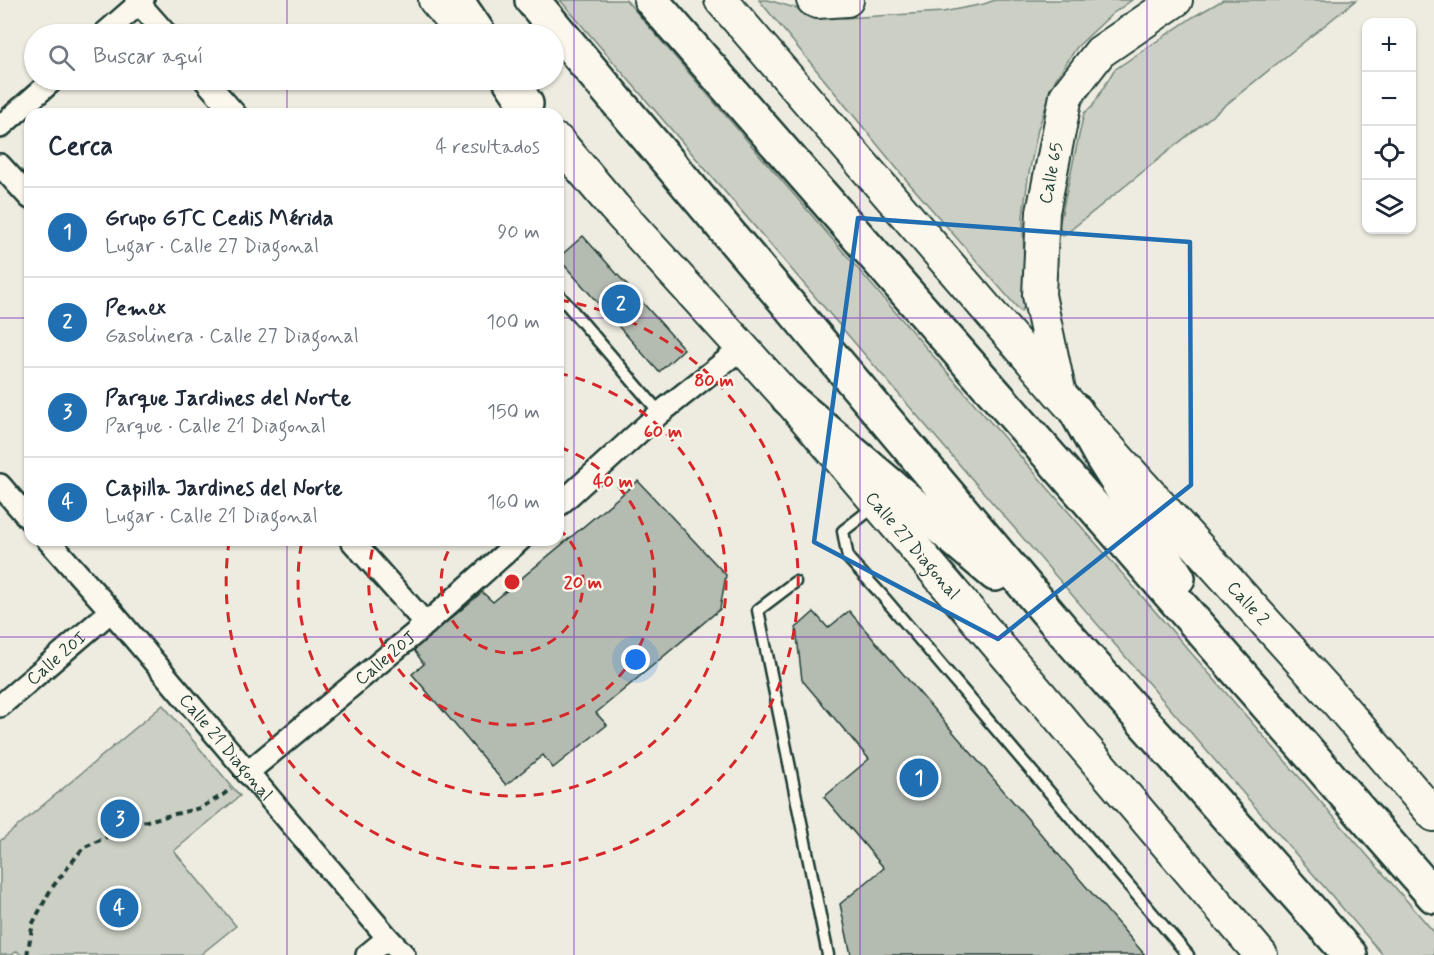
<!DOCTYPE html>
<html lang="es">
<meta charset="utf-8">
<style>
:root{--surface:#fff;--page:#f6f6f7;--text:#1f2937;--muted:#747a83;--line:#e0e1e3;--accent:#1f6fb2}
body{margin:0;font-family:Mynerve,sans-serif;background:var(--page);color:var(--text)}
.controls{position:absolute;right:18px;top:18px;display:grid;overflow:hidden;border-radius:12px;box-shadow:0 2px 4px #0004}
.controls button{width:54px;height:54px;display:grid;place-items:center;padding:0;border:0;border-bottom:2px solid var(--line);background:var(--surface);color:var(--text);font:30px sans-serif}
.you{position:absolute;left:636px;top:660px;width:21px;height:21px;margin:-15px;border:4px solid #fff;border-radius:50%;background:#1a73e8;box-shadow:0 0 0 9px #1a73e833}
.badge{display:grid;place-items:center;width:39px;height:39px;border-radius:50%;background:var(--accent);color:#fff;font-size:20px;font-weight:700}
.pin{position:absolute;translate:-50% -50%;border:3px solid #fff;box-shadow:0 2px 6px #0006}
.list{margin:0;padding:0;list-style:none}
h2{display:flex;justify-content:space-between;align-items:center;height:78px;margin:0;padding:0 24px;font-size:26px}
h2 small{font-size:20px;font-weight:400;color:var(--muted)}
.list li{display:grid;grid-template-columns:39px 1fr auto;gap:18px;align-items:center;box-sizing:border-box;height:90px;padding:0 24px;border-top:2px solid var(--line)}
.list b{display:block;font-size:22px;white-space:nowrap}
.list p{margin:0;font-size:20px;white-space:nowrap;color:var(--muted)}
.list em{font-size:20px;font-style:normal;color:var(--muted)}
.icon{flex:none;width:33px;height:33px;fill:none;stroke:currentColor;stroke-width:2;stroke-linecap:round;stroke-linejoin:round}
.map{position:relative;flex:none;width:1434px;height:955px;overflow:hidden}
.search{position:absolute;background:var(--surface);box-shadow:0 2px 4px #0004;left:24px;top:24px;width:540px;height:66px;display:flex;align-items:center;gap:15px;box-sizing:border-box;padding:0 21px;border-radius:33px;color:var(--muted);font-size:22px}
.panel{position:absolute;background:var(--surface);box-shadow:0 2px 4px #0004;left:24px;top:108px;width:540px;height:438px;border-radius:18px}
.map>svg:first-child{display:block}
.green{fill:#cbcfc4;stroke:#75867c;stroke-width:1.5}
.building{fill:#b4bbb0;stroke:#1f3d34;stroke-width:1.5}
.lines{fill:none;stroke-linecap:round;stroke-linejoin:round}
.service-casing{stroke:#1f3d34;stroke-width:15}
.minor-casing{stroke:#1f3d34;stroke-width:26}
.secondary-casing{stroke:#1f3d34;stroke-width:36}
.trunk-casing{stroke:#1f3d34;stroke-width:38}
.path{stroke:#1f3d34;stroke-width:4;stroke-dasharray:6 4.5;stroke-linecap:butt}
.service{stroke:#fbf7ec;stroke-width:10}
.minor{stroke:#fbf7ec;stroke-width:21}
.secondary{stroke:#fbf7ec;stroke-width:32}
.trunk{stroke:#fbf7ec;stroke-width:33}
.marked{fill:none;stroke:#1f6fb2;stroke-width:4.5;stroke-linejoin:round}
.grid{fill:none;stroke:#7b2cbf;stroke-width:1.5;stroke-opacity:0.55}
.ring{fill:none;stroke:#d62828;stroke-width:3;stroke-dasharray:10 8}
.labels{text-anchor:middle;stroke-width:4.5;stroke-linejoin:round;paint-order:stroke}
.street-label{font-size:18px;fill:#1f3d34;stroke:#fbf7ec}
.centre{fill:#d62828;stroke:#fbf7ec;stroke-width:3}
.ring-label{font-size:18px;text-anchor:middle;font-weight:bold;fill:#d62828;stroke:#fbf7ec;stroke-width:4.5;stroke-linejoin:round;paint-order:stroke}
</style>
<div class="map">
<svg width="1434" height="955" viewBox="0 0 1434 955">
<rect width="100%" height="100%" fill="#eeece1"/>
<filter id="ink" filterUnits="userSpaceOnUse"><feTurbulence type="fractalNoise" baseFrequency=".0167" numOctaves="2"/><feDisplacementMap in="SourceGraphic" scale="12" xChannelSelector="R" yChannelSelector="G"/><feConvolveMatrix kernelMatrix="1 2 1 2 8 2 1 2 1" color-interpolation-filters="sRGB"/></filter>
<g filter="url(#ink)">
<g class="green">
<polygon points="560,0 626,0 966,394 1434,932 1434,955 1383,955 927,427"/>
<polygon points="759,0 768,0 802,10 844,18 943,12 984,4 995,0 1132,0 1112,14 1077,47 1055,80 1038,129 1028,178 1023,216 1024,274 1027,300 1021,312 908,182"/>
<polygon points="1223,0 1356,0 1063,236 1059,226 1084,113 1092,107 1114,70 1193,17"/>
<polygon points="163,705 240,796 174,851 236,926 200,955 21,955 17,951 12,955 0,955 0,841"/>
</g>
<g class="building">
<polygon points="583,236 684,349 659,372 558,258"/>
<polygon points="638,481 726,575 720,609 596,713 607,725 553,768 543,755 506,785 412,674 424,664 414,650 482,592 493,602"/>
<polygon points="849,611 1145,955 851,955 840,904 884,868 824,797 869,759 802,680 796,628 814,612 828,628"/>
</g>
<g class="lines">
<g class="service-casing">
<g id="service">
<polyline points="558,294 660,413"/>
<polyline points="875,506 843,531 848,558 880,593 1188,955"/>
<polyline points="795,582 758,610 828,955"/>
</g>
</g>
<g class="minor-casing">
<g id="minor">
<polyline points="136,0 166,34"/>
<polyline points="104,34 143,0"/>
<polyline points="205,80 235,114"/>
<polyline points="0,127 53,80"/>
<polyline points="0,165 30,198"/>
<polyline points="0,485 30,520"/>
<polyline points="558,506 660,413 742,348"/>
<path id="s1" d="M 48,540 L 111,611 L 388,938 L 404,955"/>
<polyline points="351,540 426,624"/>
<path id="s2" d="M 0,706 L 111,611"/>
<path id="s3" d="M 247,773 L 426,624 L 520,540"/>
<polyline points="367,955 388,938"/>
</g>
</g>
<g class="secondary-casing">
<g id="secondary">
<polyline points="435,0 464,34"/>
<path id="s4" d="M 721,0 L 1060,394 L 1333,697 L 1434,815"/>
<polyline points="813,0 817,2 847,0"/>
<path id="s5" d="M 558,141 L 614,207 L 788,398 L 1261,955"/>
<path id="s6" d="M 1059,390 L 1039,295 L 1043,212 L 1066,96 L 1100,52 L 1176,0"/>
</g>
</g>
<g class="trunk-casing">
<g id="trunk">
<polyline points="456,0 479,34"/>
<polyline points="532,0 1065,633 1350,955"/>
<polyline points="651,0 1434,896"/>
<polyline points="510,80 526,104"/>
<polyline points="788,398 995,574"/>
<polyline points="1076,411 1101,456 1178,578"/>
</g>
</g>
<polyline class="path" points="27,955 33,923 51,889 83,848 134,824 200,808 223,795 231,788"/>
<use href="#service" class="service"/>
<use href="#minor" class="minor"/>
<use href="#secondary" class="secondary"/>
<use href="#trunk" class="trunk"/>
</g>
</g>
<path class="marked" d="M 858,218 L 1190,242 L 1191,485 L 998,639 L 814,542 Z"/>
<path class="grid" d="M 287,0 L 287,34M 574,0 L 574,955M 860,0 L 860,955M 1147,0 L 1147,955M 287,80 L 287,114M 0,318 L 30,318M 558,318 L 1434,318M 287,540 L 287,955M 0,637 L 1434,637"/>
<g class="ring">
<path d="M558 528A71 71 0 1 1 455 540"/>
<path d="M559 447A143 143 0 1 1 375 540"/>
<path d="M558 373A214 214 0 1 1 302 541"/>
<path d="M559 300A286 286 0 1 1 229 542"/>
</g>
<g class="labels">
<g class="street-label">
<text dy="6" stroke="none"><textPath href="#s6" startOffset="220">Calle 65</textPath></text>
<text dy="6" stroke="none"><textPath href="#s5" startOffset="538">Calle 27 Diagonal</textPath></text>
<text dy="6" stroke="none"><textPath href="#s4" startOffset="801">Calle 2</textPath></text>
<text dy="6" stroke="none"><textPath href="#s3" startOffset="180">Calle 20J</textPath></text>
<text dy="6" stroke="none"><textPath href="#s2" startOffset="74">Calle 20I</textPath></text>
<text dy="6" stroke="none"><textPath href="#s1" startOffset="273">Calle 21 Diagonal</textPath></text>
</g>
</g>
<circle cx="512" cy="582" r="9" class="centre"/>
<g class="ring-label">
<text x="714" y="386">80 m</text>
<text x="663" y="437">60 m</text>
<text x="613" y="487">40 m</text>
<text x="583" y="588">20 m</text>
</g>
</svg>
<div class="controls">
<button>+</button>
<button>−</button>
<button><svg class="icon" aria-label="locate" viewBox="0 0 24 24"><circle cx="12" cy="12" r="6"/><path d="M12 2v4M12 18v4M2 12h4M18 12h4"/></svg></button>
<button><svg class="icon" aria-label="layers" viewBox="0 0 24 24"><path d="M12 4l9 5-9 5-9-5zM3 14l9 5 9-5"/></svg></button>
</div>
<div class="you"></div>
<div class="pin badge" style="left:919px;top:778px">1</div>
<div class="pin badge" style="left:621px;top:304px">2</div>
<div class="pin badge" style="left:120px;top:819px">3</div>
<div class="pin badge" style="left:119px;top:908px">4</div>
<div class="search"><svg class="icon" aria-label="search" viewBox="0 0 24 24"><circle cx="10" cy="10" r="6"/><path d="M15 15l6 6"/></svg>Buscar aquí</div>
<section class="panel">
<h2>Cerca<small>4 resultados</small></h2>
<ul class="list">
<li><span class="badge">1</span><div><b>Grupo GTC Cedis Mérida</b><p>Lugar · Calle 27 Diagonal</p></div><em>90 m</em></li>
<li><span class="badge">2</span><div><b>Pemex</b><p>Gasolinera · Calle 27 Diagonal</p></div><em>100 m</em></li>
<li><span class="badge">3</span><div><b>Parque Jardines del Norte</b><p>Parque · Calle 21 Diagonal</p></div><em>150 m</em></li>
<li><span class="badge">4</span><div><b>Capilla Jardines del Norte</b><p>Lugar · Calle 21 Diagonal</p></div><em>160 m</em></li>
</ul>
</section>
</div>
